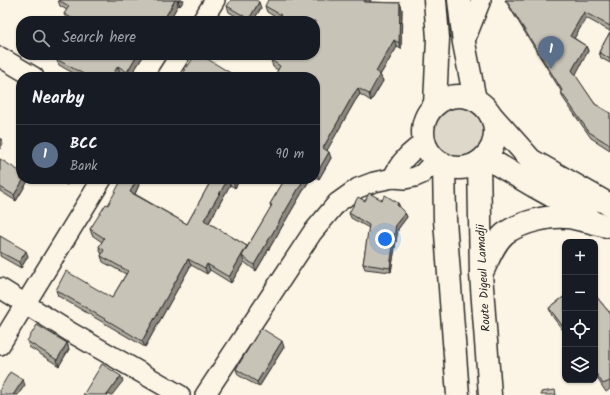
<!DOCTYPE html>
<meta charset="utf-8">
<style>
:root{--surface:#171b24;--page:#20242c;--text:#f1f3f6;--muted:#9ea1a6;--line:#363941;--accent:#d93025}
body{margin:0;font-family:Kalam,sans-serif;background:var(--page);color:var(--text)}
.controls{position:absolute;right:12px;bottom:12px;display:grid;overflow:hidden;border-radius:8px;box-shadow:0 1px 3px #0004}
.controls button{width:36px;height:36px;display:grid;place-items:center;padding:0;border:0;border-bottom:1px solid var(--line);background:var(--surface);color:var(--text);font:20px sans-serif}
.you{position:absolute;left:385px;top:239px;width:14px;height:14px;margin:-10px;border:3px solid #fff;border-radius:50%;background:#1a73e8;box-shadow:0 0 0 6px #1a73e833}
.badge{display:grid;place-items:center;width:26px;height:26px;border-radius:50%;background:var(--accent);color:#fff;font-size:13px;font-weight:700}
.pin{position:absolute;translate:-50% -33px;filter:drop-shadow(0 1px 2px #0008)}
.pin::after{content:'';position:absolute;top:21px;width:14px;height:12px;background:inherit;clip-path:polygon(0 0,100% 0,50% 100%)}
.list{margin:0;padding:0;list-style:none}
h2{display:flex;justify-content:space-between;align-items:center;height:52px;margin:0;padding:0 16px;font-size:17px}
h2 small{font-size:13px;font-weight:400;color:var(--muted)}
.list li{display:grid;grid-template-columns:26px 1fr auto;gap:12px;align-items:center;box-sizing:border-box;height:60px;padding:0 16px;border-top:1px solid var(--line)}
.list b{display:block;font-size:15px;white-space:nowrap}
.list p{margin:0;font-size:13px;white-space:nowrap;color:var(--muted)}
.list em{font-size:13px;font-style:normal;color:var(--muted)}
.icon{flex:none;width:22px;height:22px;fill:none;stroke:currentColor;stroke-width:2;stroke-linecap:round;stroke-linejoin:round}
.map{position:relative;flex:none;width:610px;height:395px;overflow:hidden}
.search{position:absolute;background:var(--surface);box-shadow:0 1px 3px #0004;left:16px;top:16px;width:304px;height:44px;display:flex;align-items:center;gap:10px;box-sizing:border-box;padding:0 14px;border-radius:16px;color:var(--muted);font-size:15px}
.panel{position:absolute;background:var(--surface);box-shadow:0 1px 3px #0004;left:16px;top:72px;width:304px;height:112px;border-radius:16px}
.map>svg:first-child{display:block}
.green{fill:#ded8ca;stroke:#84827a}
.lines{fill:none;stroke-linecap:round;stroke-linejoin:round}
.street-casing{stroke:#2b2b2b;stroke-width:22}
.secondary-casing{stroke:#2b2b2b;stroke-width:25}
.primary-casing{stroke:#2b2b2b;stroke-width:25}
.street{stroke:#fcf5e5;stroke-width:19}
.secondary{stroke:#fcf5e5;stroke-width:22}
.primary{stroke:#fcf5e5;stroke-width:22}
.wall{fill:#aca89d;stroke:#2b2b2b}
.shaded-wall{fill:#8c8880;stroke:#2b2b2b}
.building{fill:#c8c3b7;stroke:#2b2b2b}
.labels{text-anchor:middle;stroke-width:3;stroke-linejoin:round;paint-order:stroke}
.street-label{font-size:12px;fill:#2b2b2b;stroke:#fcf5e5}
</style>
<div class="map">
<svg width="610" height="395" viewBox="0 0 610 395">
<rect width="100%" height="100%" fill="#fcf5e5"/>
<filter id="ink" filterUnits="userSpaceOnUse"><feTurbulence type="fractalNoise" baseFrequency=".025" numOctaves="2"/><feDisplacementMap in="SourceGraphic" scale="8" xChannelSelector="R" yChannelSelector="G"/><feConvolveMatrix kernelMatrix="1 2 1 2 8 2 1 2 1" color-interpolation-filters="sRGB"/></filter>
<g filter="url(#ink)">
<circle class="green" cx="460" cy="133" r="26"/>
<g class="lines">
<g class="street-casing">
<g id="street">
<polyline points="202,21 215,0"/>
<polyline points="464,43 481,0"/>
<polyline points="0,57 34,77"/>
<polyline points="166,77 180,55"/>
<path d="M 393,178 C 399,161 411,152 424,142"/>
<polyline points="0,288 72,333 180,395"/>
<polyline points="0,345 102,179"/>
<polyline points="205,395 312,233 337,203 358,188 374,182 393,178 405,179 415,177 422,174 436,160"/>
</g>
</g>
<g class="secondary-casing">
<g id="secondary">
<polyline points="435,0 438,38 435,105"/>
<polyline points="459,0 464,43 475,100"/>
<circle cx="459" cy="132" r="36"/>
<polyline points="479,162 481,274 490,395"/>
<polyline points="444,164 445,220 458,395"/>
</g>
</g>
<g class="primary-casing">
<g id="primary">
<polyline points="490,114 531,160 610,205"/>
<polyline points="485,157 534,186 588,216"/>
<path d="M 481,274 C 488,261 494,241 507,232 C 523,222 549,215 567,217 C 580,219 594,223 607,226"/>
</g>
</g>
<use href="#street" class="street"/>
<use href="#secondary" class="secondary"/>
<use href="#primary" class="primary"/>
</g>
<g class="wall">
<polygon points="58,0 184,0 180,6 178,5 169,21 68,21 67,20 64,14 67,10 60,6"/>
<polygon points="505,0 610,0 610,31 586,18 574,38 586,46 588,51 575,75 595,104 610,113 610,150 591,138 563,98 561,92 561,91"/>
<polygon points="370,2 400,3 402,9 401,49 397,47 380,75 383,81 371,101 360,94 355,101 327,150 331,158 319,179 315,177 315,77 278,70 273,67 271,60 315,55 279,19 267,12 265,6"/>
<polygon points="227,6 261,8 253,21 244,21 229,12"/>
<polygon points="610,32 610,63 601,58 599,52"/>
<polygon points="144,55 130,77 127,77 120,73 117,77 80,77 59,65 56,59"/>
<polygon points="0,159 28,181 16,201 0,191"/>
<polygon points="57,179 70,179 67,185"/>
<polygon points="212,179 240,179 235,188 230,185 209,223 247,246 247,247 271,207 270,204 285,179 310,179 256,271 244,262 231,283 210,270 207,274 191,265 145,347 58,296 56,290 112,298 126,274 103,262 101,256 102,254 101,253 99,247 102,242 92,235 90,229 108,205 139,185 135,194 187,224"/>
<polygon points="382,200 398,203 400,208 405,213 407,217 398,229 391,272 365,269 363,264 369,228 351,218 349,213 365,201"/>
<polygon points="0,236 28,256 21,268 0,256"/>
<polygon points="595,295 609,312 610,312 610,389 606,392 595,375"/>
<polygon points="565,296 565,333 552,316 549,308"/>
<polygon points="27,341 67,343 69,349 59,366 29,347"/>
<polygon points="284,347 259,387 238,375 236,369"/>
</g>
<g class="shaded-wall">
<polygon points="175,0 177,0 178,5 169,21 163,21"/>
<polygon points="178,0 184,0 180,6"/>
<polygon points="365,0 371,0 367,8 364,2"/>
<polygon points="259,2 261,8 253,21 249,21 249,19"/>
<polygon points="400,3 402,9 401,49 399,43"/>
<polygon points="584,12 586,18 572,42 570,36"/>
<polygon points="394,40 397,47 380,75 383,81 371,101 369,94 376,72"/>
<polygon points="586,46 588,51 575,76 572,70"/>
<polygon points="137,55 144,55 130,77 129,77 127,72"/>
<polygon points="118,66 120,73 117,77 111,77"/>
<polygon points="358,88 360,94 355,101 325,154 323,148 353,95"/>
<polygon points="1,138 3,143 0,149 0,140"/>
<polygon points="329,152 331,158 319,179 317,173"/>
<polygon points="24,179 28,179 28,181 16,201 14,195"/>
<polygon points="65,179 70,179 67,185"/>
<polygon points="137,179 139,185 133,198 130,192"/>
<polygon points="228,179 230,185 207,226 204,220"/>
<polygon points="234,179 240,179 235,188 233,181"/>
<polygon points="304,179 310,179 256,271 254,265"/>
<polygon points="398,203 400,207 398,210 397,205"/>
<polygon points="405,213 407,217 398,229 391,272 390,268 396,224"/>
<polygon points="247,246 249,252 242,256 244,262 231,283 229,277"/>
<polygon points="26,251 28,256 21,268 19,262"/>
<polygon points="188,259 191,265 145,347 142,341"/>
<polygon points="207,264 210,270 207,274 205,268"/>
<polygon points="282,341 284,347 259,387 257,382"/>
<polygon points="67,343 69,349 59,366 57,360"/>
<polygon points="121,376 123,381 112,395 107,395"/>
<polygon points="23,380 25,385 18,395 13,395"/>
</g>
<g class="building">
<polygon points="58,0 175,0 163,21 77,21 64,14 69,6"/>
<polygon points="231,0 256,0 259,2 249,19 227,6"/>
<polygon points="268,0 365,0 364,2 400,3 399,43 394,40 376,72 380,74 369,94 358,88 353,95 323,148 329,152 317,173 315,172 315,77 274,77 280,66 271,60 274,55 315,55 315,21 277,21 281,15 265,6"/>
<polygon points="506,0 610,0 610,26 584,12 570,36 586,46 572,70 595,104 610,113 610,145 589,132 561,92 562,90"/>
<polygon points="610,32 610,59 599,52"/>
<polygon points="59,55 137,55 127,72 118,66 111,77 89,77 56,59"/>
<polygon points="195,55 201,55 237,77 181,77"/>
<polygon points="0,159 21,172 21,179 24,179 14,195 0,187"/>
<polygon points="122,179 137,179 130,192 187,224 212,179 228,179 204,220 247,246 229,277 207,264 205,268 188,259 142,341 56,290 66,271 112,298 128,271 101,256 104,250 99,247 104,238 90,229 106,204 108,205"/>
<polygon points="229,179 234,179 233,181"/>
<polygon points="285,179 304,179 254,265 242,256 272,205 270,204"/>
<polygon points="369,193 382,200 385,195 398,203 397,205 405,213 396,224 390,268 363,264 369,225 349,213 358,197 365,201"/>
<polygon points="0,236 26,251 19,262 0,252"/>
<polygon points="595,295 609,312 610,312 610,381 603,384 595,372"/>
<polygon points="565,296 565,329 549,308"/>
<polygon points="37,325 67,343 57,360 27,341"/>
<polygon points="261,328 282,341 257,382 236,369"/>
<polygon points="102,364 121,376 107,395 108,395 83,395"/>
<polygon points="10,372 23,380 13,395 0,395 0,389"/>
<polygon points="555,390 556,395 541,395 541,392"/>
</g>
</g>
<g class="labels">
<g class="street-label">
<text transform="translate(483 278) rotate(-93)" y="4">Route Digeul Lamadji</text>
</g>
</g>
</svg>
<div class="controls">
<button>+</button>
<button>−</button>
<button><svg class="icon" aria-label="locate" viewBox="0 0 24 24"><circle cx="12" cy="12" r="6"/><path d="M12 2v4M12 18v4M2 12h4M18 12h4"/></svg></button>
<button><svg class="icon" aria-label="layers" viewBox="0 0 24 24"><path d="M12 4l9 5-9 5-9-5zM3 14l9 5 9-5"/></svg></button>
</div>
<div class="you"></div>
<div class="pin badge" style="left:551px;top:69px;background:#5c6f8a">1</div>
<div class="search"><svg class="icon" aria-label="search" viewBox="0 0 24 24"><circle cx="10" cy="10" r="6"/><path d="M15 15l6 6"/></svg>Search here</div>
<section class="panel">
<h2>Nearby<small></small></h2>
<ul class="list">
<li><span class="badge" style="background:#5c6f8a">1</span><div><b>BCC</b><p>Bank</p></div><em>90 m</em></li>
</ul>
</section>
</div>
